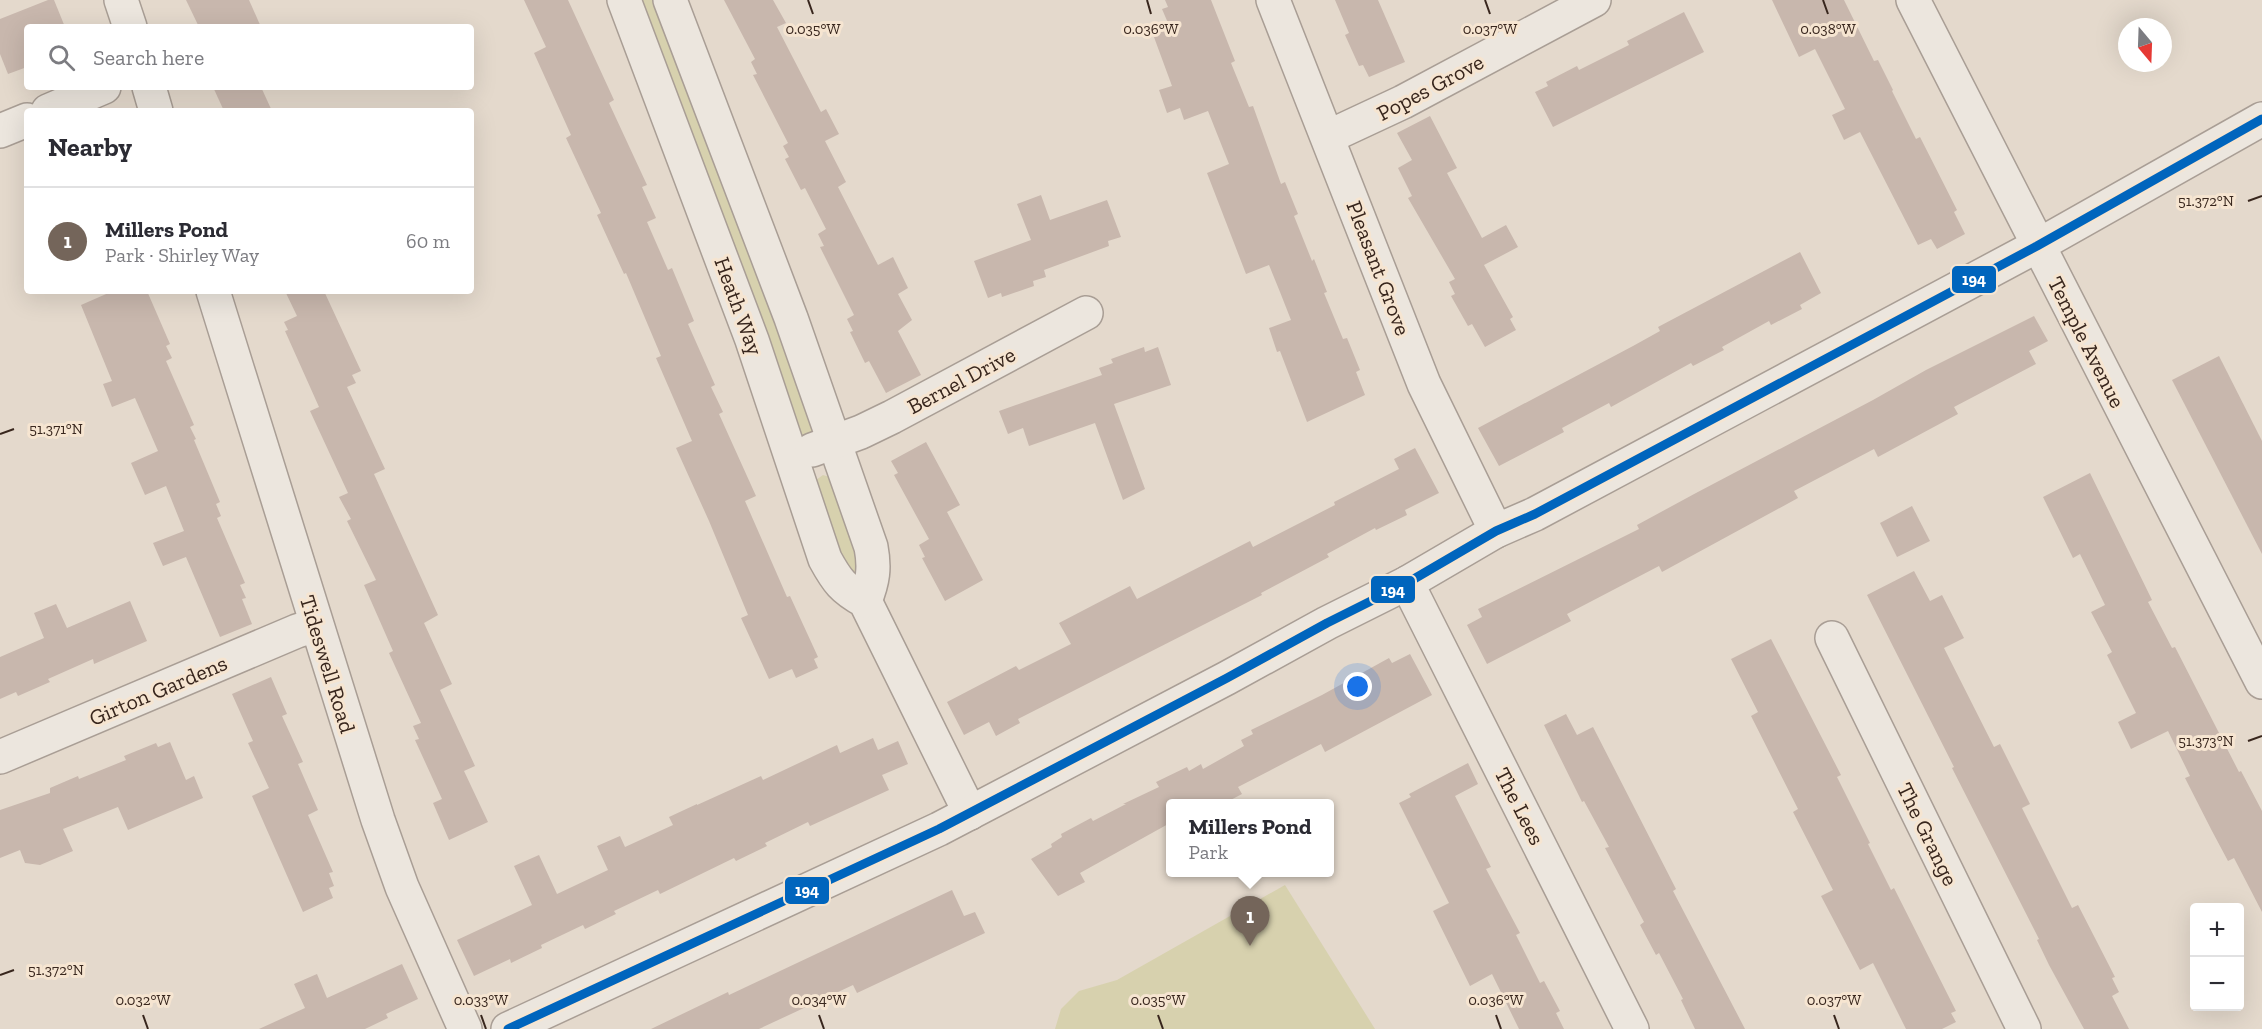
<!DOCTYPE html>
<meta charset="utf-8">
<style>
:root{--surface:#fff;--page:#f7f7f7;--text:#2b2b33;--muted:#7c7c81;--line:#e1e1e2;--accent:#74655a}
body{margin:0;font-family:"Zilla Slab",serif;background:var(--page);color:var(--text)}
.controls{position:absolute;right:18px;bottom:18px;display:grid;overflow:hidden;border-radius:6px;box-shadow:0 6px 24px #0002}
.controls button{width:54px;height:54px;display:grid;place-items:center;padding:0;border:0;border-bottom:2px solid var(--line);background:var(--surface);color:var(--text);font:30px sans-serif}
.compass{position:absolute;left:2118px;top:18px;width:54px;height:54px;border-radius:50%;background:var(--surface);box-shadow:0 6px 24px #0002;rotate:161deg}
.you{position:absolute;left:1358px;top:687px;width:21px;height:21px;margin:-15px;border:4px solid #fff;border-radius:50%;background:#1a73e8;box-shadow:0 0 0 9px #1a73e833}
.badge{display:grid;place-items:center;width:39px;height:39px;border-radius:50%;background:var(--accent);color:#fff;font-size:20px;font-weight:700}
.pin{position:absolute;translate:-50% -50px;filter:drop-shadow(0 2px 3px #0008)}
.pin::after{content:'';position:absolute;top:32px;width:21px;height:18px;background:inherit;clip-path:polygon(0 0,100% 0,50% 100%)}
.popup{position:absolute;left:1166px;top:799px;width:168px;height:78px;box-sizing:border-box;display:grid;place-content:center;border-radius:6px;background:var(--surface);filter:drop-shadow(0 2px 4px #0005);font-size:20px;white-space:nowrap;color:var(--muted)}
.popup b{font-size:22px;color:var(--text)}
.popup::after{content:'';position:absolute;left:50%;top:100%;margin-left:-12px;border:12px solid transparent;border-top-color:var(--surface)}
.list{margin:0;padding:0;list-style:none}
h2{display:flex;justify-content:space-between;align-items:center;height:78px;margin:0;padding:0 24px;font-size:26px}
h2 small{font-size:20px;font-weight:400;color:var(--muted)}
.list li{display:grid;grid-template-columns:39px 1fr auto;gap:18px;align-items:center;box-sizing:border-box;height:108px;padding:0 24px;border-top:2px solid var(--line)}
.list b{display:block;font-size:22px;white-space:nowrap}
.list p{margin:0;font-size:20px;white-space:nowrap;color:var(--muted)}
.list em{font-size:20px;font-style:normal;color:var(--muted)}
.icon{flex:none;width:33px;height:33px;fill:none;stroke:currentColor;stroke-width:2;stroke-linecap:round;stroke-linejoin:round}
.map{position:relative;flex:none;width:2262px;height:1029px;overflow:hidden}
.search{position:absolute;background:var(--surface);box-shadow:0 6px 24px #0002;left:24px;top:24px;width:450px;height:66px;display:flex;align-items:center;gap:15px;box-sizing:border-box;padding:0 21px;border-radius:6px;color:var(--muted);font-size:22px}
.panel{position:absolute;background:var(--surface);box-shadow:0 6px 24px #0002;left:24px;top:108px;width:450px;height:186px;border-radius:6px}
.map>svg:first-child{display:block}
.green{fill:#d7d1ae}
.building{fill:#c8b7ad}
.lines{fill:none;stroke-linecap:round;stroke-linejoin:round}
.minor-casing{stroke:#a99e95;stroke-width:36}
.minor{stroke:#ece6de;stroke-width:33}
.bus-1-casing{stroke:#f6e5d1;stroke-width:14}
.bus-1{stroke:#0065bd;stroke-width:9}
.ticks{fill:none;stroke:#38261d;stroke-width:2}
.labels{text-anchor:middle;stroke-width:6;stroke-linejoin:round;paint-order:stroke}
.street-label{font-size:22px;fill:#38261d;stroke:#f6e5d1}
.ticks-label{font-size:15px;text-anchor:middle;fill:#38261d;stroke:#f6e5d1;stroke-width:6;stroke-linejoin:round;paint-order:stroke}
.line-badge{stroke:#f6e5d1;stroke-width:2}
.badge-label{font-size:16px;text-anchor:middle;font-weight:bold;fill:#fff}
</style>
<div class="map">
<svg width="2262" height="1029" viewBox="0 0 2262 1029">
<rect width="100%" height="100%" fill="#e4d9cc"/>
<g class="green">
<polygon points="639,0 659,0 814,417 814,434 804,436 799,433"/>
<polygon points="823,475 833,478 863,577 847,576 816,480"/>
<polygon points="1285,885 1375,1029 1055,1029 1061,1009 1079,991 1117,980"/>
</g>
<g class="building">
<polygon points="48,0 54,0 65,27 27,27 27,67 8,74 0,54 0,19"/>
<polygon points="186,0 249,0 261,27 199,27"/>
<polygon points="524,0 568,0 614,100 609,103 647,185 642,187 656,218 647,222 668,270 672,268 694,321 688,324 715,385 711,387 723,412 719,414 756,496 745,501 787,597 790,596 818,657 814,659 818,668 796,678 792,669 769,679 741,618 748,615 709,521 676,448 692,441 656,358 661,356 626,273 624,274 597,215 601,213 566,138 571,135 534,53 546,47"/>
<polygon points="724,0 773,0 786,23 777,27 821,112 826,109 839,134 825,141 846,182 838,187 878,265 893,257 908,288 898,294 912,320 898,331 921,375 886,393 869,361 865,363 850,332 853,331 847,319 854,315 820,247 824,246 818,234 826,229 805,188 801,190 785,159 789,157 783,146 788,143 753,75 757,74 751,62 755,59"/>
<polygon points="1165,0 1211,0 1235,61 1231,63 1249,107 1253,106 1281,184 1285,182 1298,214 1294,216 1312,261 1314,259 1327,292 1324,293 1343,339 1347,338 1360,370 1356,372 1365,395 1307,422 1280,351 1277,352 1269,328 1291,320 1280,292 1269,265 1246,274 1207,173 1229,164 1208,111 1184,120 1180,108 1167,113 1159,90 1172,86 1151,29 1168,23 1162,9 1168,7"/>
<polygon points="1335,0 1378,0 1405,62 1369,77 1363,65 1359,66 1345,35 1349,33"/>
<polygon points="1772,0 1844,0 1874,61 1878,60 1893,90 1892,91 1916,139 1920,137 1957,210 1954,212 1965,234 1937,249 1931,239 1918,245 1860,132 1844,140 1832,115 1845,109 1815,49 1799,57"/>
<polygon points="1684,12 1704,52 1553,127 1535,92 1548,86 1546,82 1577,66 1579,70 1629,45 1627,41"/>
<polygon points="213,87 261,87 272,111 224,111"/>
<polygon points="1430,116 1457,168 1447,173 1482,238 1506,225 1518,247 1484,265 1513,317 1510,319 1516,330 1485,347 1472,324 1468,326 1451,296 1455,294 1449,282 1455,279 1408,198 1412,196 1398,168 1412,160 1397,133"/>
<polygon points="1041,195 1050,220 1107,200 1121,237 1108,241 1109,246 1044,270 1046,277 1033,281 1034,286 1002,297 1001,293 988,298 974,261 1031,240 1017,204"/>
<polygon points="1800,252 1821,293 1800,305 1802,309 1771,325 1769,321 1722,347 1724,350 1693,366 1691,363 1611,407 1609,403 1562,428 1564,432 1499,466 1478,428 1633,346 1660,331 1658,327"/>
<polygon points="113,291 147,291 170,344 166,346 172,358 166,361 194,425 190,427 196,439 194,440 220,502 216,504 221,516 217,518 245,583 240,585 246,598 242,599 252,624 220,637 186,557 163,566 153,543 184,531 166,486 145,495 131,463 158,451 135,398 112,407 103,384 112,381 81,305"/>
<polygon points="285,291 324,291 361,371 352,375 356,383 347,387 385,469 374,474 438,615 424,623 452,684 440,690 475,766 464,771 488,822 449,840 433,803 442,799 415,740 419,739 413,726 421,723 389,653 393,651 364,585 376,580 347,521 351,519 339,497 348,493 310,411 319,407 285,331 288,330 284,322 297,316"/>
<polygon points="2034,316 2048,341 2029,351 2036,364 1954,407 1958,414 1878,457 1874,449 1794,491 1798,498 1662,572 1659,566 1567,614 1571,621 1487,664 1467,625 1482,617 1478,609 1639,529 1637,525 1696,493 1873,400 1926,370"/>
<polygon points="1144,347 1145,352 1158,347 1171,385 1114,404 1145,489 1123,500 1095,423 1029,446 1023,428 1008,434 999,411 1102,375 1099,368 1113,363 1111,359"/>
<polygon points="2219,356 2262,441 2262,554 2172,380"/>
<polygon points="926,442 960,505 947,512 983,580 945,601 922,558 925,557 919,545 929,539 894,475 898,473 891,461"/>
<polygon points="1415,448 1439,493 1405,510 1407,515 1376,530 1375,528 1327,554 1329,557 1261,593 1262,595 1018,719 1020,723 996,736 989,722 964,735 947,702 1016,666 1019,670 1071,644 1059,623 1130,586 1137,599 1250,541 1253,547 1335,505 1334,502 1399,469 1394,459"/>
<polygon points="2090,473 2152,600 2148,602 2172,648 2175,647 2239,772 2241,771 2262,811 2262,912 2234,858 2228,861 2212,831 2185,778 2190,776 2168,731 2131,749 2118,722 2136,713 2107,655 2112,652 2091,612 2105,605 2080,554 2073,558 2043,497"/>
<polygon points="1912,506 1930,541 1897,557 1880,523"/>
<polygon points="1914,571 1930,601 1942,595 1964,638 1944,648 1994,747 2000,744 2030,804 2022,808 2072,908 2078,905 2115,977 2112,978 2119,992 2112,996 2129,1029 2084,1029 2049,965 2037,940 2039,939 1952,768 1954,767 1867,595"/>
<polygon points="130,601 147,641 94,664 93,659 48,679 50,682 18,696 16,692 0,699 0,657 44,638 34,613 56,604 67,628"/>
<polygon points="1771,639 1841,775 1837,777 1870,843 1868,844 1891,890 1894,888 1956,1011 1951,1013 1956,1022 1942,1029 1906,1029 1873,963 1860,970 1821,896 1833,890 1793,812 1798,809 1751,716 1758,712 1731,659"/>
<polygon points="1410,654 1432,695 1325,752 1321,744 1238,787 1242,794 1223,804 1170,804 1170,823 1080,873 1085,882 1058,896 1031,859 1052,847 1051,844 1062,837 1061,834 1091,818 1093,821 1126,804 1123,804 1159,787 1156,782 1187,767 1189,771 1201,764 1203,769 1244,746 1241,740 1253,734 1251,730 1322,695 1389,658 1392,663"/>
<polygon points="271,677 287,714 282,716 303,762 298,764 318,810 308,815 333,872 329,873 334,886 329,888 333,898 303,912 252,796 269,788 248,743 253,741 232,694"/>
<polygon points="1566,714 1577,735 1593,727 1676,889 1673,891 1745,1029 1695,1029 1681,1000 1683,999 1659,953 1656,955 1640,925 1644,922 1605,848 1609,847 1584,801 1582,802 1544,725"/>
<polygon points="873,738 878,750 898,741 908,764 882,775 889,790 810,826 808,822 765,843 767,846 736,861 734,858 660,894 658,890 614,911 616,914 585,929 583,925 541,945 542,948 511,963 510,959 474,976 457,940 532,905 514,866 539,855 557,894 608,870 597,846 620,836 625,847 673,825 669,817 697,804 697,805 761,776 763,780 837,745 840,753"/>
<polygon points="170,742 186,780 194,776 203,798 128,830 118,807 63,829 73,851 40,865 25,863 20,850 0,858 0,810 50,793 50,788 78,776 79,779 126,760 124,756 156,743 158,747"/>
<polygon points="1468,763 1478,784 1455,796 1491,867 1486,869 1520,933 1516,935 1540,983 1544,981 1560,1011 1556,1013 1564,1029 1519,1029 1492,974 1470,986 1433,911 1449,903 1399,803 1411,797 1409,794"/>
<polygon points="952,890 964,916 975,912 985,933 857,993 853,985 759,1029 651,1029 728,992 729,995"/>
<polygon points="402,964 418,999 386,1014 388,1018 365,1029 259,1029 305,1008 294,984 317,974 327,998"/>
</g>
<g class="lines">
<g class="minor-casing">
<g id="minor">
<polyline points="121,0 130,27"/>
<path d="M 624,0 L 752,340 L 825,559 C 837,581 843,589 865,601 L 970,813"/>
<path d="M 670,0 L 791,318 L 871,547 C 875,568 873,581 865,601"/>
<polyline points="1273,0 1424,384 1496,531"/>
<polyline points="1913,0 2262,682"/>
<polyline points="149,87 156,111"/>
<polyline points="48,111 104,87"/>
<polyline points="0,131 27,120"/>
<polyline points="1328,137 1403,102 1594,0"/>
<polyline points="213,291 378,820 402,887 465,1029"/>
<polyline points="812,450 861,432 892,417 1086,313"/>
<polyline points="1407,583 1632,1029"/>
<polyline points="1832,638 2024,1029"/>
<polyline points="0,757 297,631 316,625"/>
<polyline points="508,1029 939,829 1227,678 1327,623 1407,583 1496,531 1535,514 2037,246 2262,119"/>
</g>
</g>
<use href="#minor" class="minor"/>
<g class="bus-1-casing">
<polyline id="bus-1" points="508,1029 939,829 1227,678 1327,623 1407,583 1496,531 1535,514 2037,246 2262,119"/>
</g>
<use href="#bus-1" class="bus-1"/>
</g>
<path class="ticks" d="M 808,0 L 813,14M 1147,0 L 1151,14M 1485,0 L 1490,14M 1823,0 L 1828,14M 2248,201 L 2262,196M 0,434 L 14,429M 2248,741 L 2262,736M 0,975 L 14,970M 143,1015 L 148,1029M 481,1015 L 486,1029M 819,1015 L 824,1029M 1158,1015 L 1163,1029M 1496,1015 L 1501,1029M 1834,1015 L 1839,1029"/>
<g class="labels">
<g class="street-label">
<text transform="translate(1430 87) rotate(-28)" y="8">Popes Grove</text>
<text transform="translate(1379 268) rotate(69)" y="8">Pleasant Grove</text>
<text transform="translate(739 306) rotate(70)" y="8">Heath Way</text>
<text transform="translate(2087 342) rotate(63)" y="8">Temple Avenue</text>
<text transform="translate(961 380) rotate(-28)" y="8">Bernel Drive</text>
<text transform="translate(328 664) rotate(73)" y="8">Tideswell Road</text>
<text transform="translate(158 690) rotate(-23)" y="8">Girton Gardens</text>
<text transform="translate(1520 806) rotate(63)" y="8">The Lees</text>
<text transform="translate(1928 834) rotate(64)" y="8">The Grange</text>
</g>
</g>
<g class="ticks-label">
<text x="1490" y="34">0.037°W</text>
<text x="813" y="34">0.035°W</text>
<text x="1151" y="34">0.036°W</text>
<text x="1828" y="34">0.038°W</text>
<text x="2206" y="206">51.372°N</text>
<text x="56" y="434">51.371°N</text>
<text x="2206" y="746">51.373°N</text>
<text x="56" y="975">51.372°N</text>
<text x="143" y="1005">0.032°W</text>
<text x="481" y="1005">0.033°W</text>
<text x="819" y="1005">0.034°W</text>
<text x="1158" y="1005">0.035°W</text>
<text x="1496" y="1005">0.036°W</text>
<text x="1834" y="1005">0.037°W</text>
</g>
<g class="line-badge">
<rect x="1951" y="265" width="46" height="29" rx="6" fill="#0065bd"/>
<rect x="1370" y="575" width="46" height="29" rx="6" fill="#0065bd"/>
<rect x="784" y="876" width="46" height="29" rx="6" fill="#0065bd"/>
</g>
<g class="badge-label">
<text x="1974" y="285">194</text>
<text x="1393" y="596">194</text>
<text x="807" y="896">194</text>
</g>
</svg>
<div class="controls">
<button>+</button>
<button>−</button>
</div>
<svg class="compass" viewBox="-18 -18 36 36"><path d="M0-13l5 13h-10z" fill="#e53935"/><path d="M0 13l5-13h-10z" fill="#7c7c81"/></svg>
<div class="you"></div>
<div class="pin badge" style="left:1250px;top:946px">1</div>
<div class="popup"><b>Millers Pond</b>Park</div>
<div class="search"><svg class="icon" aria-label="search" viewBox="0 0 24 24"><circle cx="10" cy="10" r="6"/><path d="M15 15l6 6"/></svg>Search here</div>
<section class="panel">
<h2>Nearby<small></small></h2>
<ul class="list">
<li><span class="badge">1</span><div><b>Millers Pond</b><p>Park · Shirley Way</p></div><em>60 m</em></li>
</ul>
</section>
</div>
